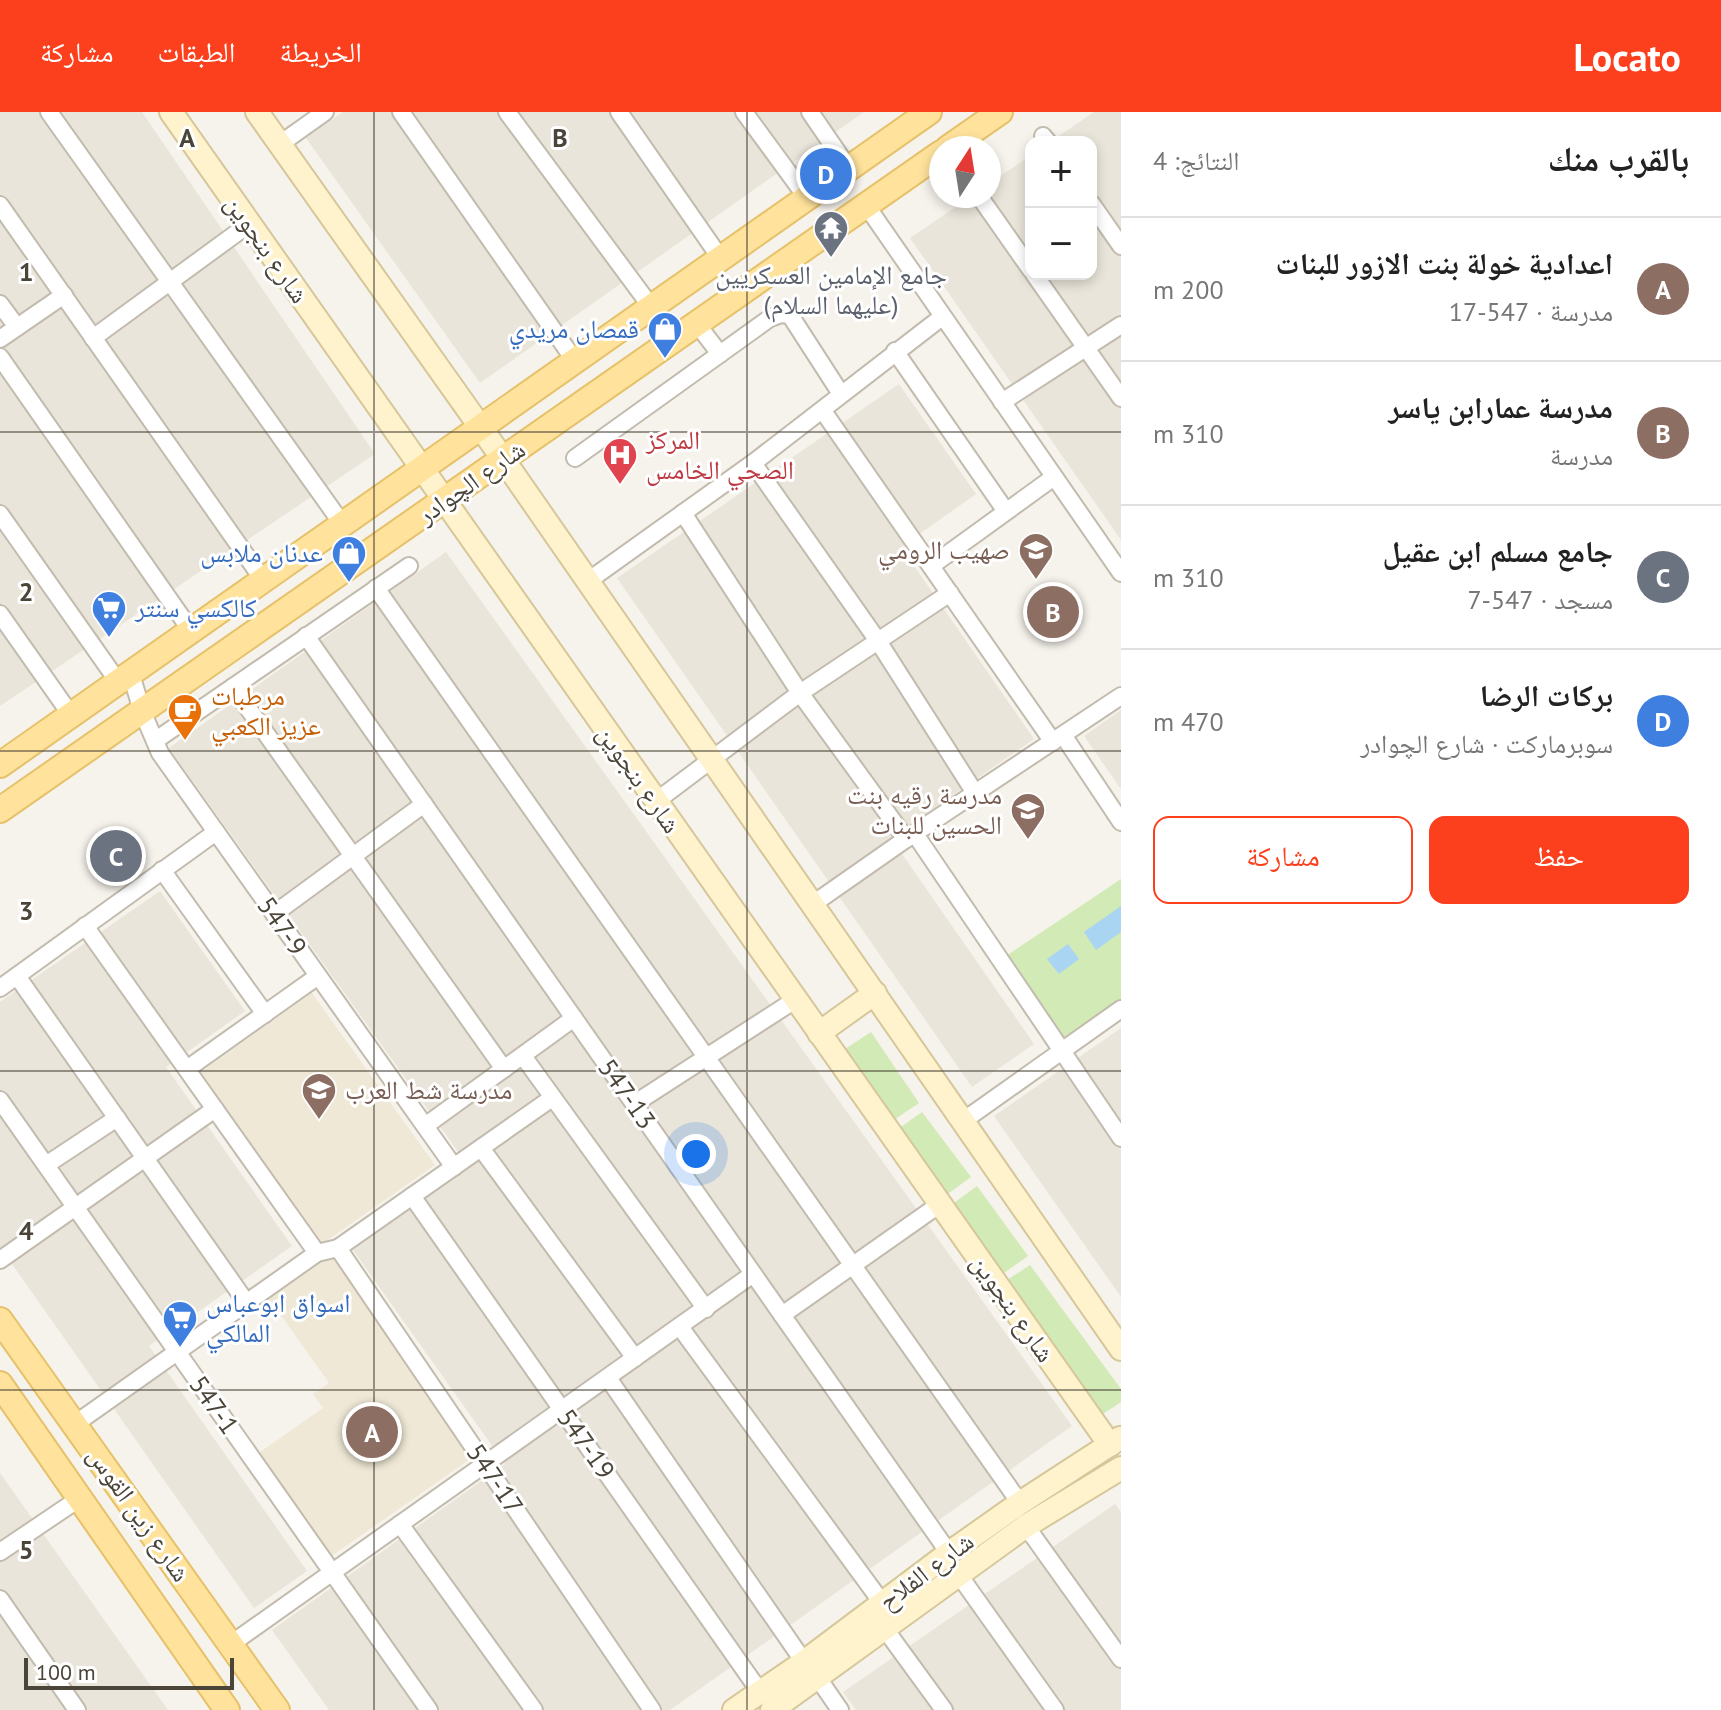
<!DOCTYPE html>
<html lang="ar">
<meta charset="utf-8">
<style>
:root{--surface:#fff;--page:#f6f6f6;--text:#222;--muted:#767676;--line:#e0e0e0;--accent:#fc3f1d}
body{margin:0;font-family:"PT Sans","Noto Naskh Arabic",sans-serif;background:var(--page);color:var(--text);direction:rtl}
.controls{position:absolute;right:24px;top:24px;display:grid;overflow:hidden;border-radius:16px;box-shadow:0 4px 12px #0003}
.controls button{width:72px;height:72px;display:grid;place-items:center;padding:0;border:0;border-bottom:2px solid var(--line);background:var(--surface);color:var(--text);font:40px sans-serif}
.compass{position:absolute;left:929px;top:24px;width:72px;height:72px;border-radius:50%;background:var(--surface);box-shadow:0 4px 12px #0003;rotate:12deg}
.scale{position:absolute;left:24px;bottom:20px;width:210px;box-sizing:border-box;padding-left:8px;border:4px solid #4b4439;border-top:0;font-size:22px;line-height:28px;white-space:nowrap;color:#4b4439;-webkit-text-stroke:6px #fff;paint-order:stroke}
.you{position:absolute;left:696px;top:1042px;width:28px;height:28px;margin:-20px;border:6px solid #fff;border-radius:50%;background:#1a73e8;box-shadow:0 0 0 12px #1a73e833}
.badge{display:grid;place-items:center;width:52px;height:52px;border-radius:50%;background:var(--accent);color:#fff;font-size:26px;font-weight:700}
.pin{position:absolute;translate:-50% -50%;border:4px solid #fff;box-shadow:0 2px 8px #0006}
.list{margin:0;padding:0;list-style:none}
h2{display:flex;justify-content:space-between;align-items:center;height:104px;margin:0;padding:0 32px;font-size:34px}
h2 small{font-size:26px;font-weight:400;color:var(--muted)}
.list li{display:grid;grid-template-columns:52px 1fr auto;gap:24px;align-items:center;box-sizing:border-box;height:144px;padding:0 32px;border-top:2px solid var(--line)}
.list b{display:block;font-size:30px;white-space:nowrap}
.list p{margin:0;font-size:26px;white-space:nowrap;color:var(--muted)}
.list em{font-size:26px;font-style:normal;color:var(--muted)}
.actions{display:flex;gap:16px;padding:24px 32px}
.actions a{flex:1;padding:18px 0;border:2px solid var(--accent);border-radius:16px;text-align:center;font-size:28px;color:var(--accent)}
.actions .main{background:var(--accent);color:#fff}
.map{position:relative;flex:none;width:1121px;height:1598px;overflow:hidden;direction:ltr}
header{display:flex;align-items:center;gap:48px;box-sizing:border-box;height:112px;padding:0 40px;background:var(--accent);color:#fff}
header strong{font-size:38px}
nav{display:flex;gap:44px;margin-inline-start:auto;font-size:28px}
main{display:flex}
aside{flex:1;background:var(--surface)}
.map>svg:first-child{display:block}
.residential{fill:#eae5da}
.education{fill:#efe8d6}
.green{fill:#d2eab5}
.water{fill:#a9d4f2}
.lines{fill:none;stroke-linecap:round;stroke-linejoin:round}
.street-casing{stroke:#c2bbae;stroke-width:20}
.secondary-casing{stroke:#d6c79b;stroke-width:26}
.primary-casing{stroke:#e6c16a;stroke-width:28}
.street{stroke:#fff;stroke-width:16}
.secondary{stroke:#fff3cd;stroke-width:22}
.primary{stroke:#ffe39c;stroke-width:24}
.grid{fill:none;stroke:#4b4439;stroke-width:2;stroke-opacity:0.55}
.labels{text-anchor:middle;stroke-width:6;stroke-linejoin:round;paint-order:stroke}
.street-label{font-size:26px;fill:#4b4439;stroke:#fff}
.worship-label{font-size:26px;fill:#5b616d;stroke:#fff}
.shop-label{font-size:26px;fill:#366cbe;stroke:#fff;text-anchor:end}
.health-label{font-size:26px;fill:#be3a42;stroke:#fff;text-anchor:start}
.education-label{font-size:26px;fill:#785e54;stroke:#fff;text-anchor:end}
.food-label{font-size:26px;fill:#c56008;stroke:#fff;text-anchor:start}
.grid-label{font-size:26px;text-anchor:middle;font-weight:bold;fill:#4b4439;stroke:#fff;stroke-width:6;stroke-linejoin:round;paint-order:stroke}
</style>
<header>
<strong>Locato</strong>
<nav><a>الخريطة</a><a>الطبقات</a><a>مشاركة</a></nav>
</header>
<main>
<aside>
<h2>بالقرب منك<small>النتائج: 4</small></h2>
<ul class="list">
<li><span class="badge" style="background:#8d6e63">A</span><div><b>اعدادية خولة بنت الازور للبنات</b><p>مدرسة · 547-17</p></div><em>200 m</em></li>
<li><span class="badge" style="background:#8d6e63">B</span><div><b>مدرسة عمارابن ياسر</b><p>مدرسة</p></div><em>310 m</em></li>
<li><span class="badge" style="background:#6b7280">C</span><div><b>جامع مسلم ابن عقيل</b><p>مسجد · 547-7</p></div><em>310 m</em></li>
<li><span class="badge" style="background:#3f7fe0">D</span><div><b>بركات الرضا</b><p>سوبرماركت · شارع الچوادر</p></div><em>470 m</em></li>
</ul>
<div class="actions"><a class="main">حفظ</a><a>مشاركة</a></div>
</aside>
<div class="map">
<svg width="1121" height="1598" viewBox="0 0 1121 1598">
<rect width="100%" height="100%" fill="#f6f3ec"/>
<g class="residential">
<polygon points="0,0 142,0 375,342 0,594"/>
<polygon points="343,0 864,0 480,271 306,26"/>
<polygon points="1094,0 1121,0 1121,428 910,126 972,84 989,84 989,72 1031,43 1031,162 1091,162 1091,30 1050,30"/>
<polygon points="899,272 976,382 901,435 1034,627 891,726 1034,932 972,975 617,466"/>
<polygon points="446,440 1072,1314 670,1598 329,1598 272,1518 505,1352 353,1138 469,1055 169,636"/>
<polygon points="1121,598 1121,677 1084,624"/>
<polygon points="160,779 245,899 166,955 292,1134 149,1234 307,1459 254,1496 0,1135 0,890"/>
<polygon points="1121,916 1121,1185 994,1004"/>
<polygon points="0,1361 168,1598 0,1598"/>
<polygon points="1115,1392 1121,1400 1121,1598 856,1598 843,1580"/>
</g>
<g class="education">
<polygon points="312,881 435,1053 322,1132 201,960"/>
<polygon points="328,1143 335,1144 476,1343 326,1448 253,1345 323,1296 313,1282 329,1271 268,1185"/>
</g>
<g class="green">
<polygon points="1121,767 1121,897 1060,939 1000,848"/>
<polygon points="871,920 919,991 888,1012 839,941"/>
<polygon points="922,1000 971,1065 942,1086 894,1020"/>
<polygon points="977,1074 1028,1144 997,1166 947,1096"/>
<polygon points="1030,1153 1121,1277 1121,1290 1094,1308 1001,1172"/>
</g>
<g class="water">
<polygon points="1121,794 1121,820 1096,838 1084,820"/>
<polygon points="1068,832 1079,847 1059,862 1047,847"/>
</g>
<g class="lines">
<g class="street-casing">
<g id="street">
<polyline points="49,0 343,413"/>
<polyline points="401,0 575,249"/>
<polyline points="507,0 652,196"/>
<polyline points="619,0 721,147"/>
<polyline points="744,0 807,86"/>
<polyline points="810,0 849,57"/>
<polyline points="1043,24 1048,30"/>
<polyline points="280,32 325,0"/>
<polyline points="979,84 1031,158"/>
<polyline points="1091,91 1121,134"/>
<polyline points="0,93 264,469"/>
<polyline points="866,93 1121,461"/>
<polyline points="1034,162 1121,286"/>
<polyline points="0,192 17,215"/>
<polyline points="697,212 720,242"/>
<polyline points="93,226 249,112"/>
<polyline points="0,227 64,183"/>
<polyline points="895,239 1005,398"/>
<polyline points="0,245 192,520"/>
<polyline points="1002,290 1121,213"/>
<polyline points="823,299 1053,630"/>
<polyline points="575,346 770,206 781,202 790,203 841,282"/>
<polyline points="753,351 878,529 975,681"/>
<polyline points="683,401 800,581 906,727"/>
<polyline points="0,402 119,571"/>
<polyline points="931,454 1054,365"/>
<polyline points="588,469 753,351 942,205"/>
<polyline points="376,476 1020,1391"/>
<polyline points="0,502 71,603"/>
<polyline points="306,524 949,1441"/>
<polyline points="131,562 142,599 160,641 454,1055"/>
<polyline points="233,575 504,957"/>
<polyline points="1063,623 1121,710"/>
<polyline points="156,628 409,454"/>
<polyline points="655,690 800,581 950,481"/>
<polyline points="915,722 1121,1026"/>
<polyline points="162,758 265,902"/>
<polyline points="813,792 906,727 1121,584"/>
<polyline points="274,802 424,692"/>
<polyline points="85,814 317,1141"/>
<polyline points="17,864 246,1190"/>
<polyline points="0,876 216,720"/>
<polyline points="523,944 706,1197"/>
<polyline points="187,957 318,864"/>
<polyline points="0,988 429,1598"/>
<polyline points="634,992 795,888"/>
<polyline points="963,1009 1121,897"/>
<polyline points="425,1014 574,906"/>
<polyline points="481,1036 635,1246"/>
<polyline points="46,1053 117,1006"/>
<polyline points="412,1084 760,1580"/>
<polyline points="338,1136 652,1598"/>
<polyline points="0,1148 215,997"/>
<polyline points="782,1203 940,1092"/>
<polyline points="680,1215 883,1492"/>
<polyline points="608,1266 804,1550"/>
<polyline points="75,1312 317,1141 338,1136 552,986"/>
<polyline points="400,1412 534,1598"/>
<polyline points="1026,1414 1121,1547"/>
<polyline points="0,1440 80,1386"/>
<polyline points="959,1463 1055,1598"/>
<polyline points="0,1487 77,1598"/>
<polyline points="885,1517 944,1598"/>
<polyline points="231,1532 753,1162"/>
<polyline points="818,1566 840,1598"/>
</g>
</g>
<g class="secondary-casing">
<g id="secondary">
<polyline points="171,0 1110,1333"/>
<polyline points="257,0 503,347 1121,1237"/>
<polyline points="819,921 875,881"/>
<polyline points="734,1598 804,1550 949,1441 1020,1391 1120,1326"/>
<polyline points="772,1598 1026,1414 1121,1356"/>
</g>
</g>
<g class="primary-casing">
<g id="primary">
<polyline points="948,36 1000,0"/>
<polyline points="0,653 929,0"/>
<polyline points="0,698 941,41"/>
<polyline points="0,1208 277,1598"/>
<polyline points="0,1272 227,1598"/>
</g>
</g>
<use href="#street" class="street"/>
<use href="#secondary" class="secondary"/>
<use href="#primary" class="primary"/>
</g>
<path class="grid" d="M 374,0 L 374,1598M 747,0 L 747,1598M 0,320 L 1121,320M 0,639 L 1121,639M 0,959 L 1121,959M 0,1278 L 1121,1278"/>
<defs>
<g id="temple-pin" transform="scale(1.8)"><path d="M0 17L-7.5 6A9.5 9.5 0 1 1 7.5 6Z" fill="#6b7280" stroke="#fff"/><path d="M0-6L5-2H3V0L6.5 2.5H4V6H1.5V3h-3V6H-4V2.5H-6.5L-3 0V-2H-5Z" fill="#fff"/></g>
<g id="shop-pin" transform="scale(1.8)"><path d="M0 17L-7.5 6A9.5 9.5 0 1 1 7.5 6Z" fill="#3f7fe0" stroke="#fff"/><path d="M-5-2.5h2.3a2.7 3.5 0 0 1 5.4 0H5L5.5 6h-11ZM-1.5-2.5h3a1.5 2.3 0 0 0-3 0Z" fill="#fff"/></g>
<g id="hospital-pin" transform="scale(1.8)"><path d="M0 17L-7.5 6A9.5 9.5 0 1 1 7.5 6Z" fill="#e0444e" stroke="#fff"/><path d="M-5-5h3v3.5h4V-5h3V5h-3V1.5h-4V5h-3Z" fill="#fff"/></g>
<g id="school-pin" transform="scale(1.8)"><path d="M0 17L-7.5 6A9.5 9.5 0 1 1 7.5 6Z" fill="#8d6e63" stroke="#fff"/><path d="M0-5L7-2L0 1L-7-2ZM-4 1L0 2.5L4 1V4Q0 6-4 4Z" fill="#fff"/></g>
<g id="supermarket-pin" transform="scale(1.8)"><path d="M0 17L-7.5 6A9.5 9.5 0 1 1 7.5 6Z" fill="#3f7fe0" stroke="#fff"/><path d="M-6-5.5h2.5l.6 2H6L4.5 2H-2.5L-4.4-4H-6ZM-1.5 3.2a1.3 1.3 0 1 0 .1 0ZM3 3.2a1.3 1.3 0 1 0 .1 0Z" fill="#fff"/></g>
<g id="cafe-pin" transform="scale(1.8)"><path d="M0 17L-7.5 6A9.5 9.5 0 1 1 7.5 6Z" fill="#e8710a" stroke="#fff"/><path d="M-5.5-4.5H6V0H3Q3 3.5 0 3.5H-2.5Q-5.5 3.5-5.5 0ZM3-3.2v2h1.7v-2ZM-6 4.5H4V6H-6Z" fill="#fff"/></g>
</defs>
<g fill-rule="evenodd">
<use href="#temple-pin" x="831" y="116"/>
<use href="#shop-pin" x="665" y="217"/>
<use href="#hospital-pin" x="620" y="343"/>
<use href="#school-pin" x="1036" y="438"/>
<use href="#shop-pin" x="349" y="441"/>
<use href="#supermarket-pin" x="109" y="496"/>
<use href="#cafe-pin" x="185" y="599"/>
<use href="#school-pin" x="1028" y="698"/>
<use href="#school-pin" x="319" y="978"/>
<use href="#supermarket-pin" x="180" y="1206"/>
</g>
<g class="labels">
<g class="street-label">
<text transform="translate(267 137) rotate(55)" y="9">شارع بنجوين</text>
<text transform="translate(471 370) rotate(-35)" y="9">شارع الچوادر</text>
<text transform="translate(639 667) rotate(55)" y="9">شارع بنجوين</text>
<text transform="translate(282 814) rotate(55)" y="9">547-9</text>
<text transform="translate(627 982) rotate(55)" y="9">547-13</text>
<text transform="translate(1013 1196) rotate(55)" y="9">شارع بنجوين</text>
<text transform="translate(214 1293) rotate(55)" y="9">547-1</text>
<text transform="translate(586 1332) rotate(55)" y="9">547-19</text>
<text transform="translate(495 1367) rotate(56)" y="9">547-17</text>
<text transform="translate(139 1402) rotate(55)" y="9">شارع زين القوس</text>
<text transform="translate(926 1459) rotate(-37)" y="9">شارع الفلاح</text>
</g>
<g class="worship-label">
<text x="831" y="172">جامع الإمامين العسكريين<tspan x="831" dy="30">(عليهما السلام)</tspan></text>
</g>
<g class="shop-label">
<text x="639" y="226">قمصان مريدي</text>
<text x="323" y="450">عدنان ملابس</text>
<text x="135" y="505" text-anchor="start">كالكسي سنتر</text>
<text x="206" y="1200" text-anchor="start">اسواق ابوعباس<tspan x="206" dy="30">المالكي</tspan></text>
</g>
<g class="health-label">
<text x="646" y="337">المركز<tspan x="646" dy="30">الصحي الخامس</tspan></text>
</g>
<g class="education-label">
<text x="1010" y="447">صهيب الرومي</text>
<text x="1002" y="692">مدرسة رقيه بنت<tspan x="1002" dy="30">الحسين للبنات</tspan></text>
<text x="345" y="987" text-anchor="start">مدرسة شط العرب</text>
</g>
<g class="food-label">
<text x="211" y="593">مرطبات<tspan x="211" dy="30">عزيز الكعبي</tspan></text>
</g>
</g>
<g class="grid-label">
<text x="187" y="35">A</text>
<text x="560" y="35">B</text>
<text x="26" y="169">1</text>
<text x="26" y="489">2</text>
<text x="26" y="808">3</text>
<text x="26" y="1128">4</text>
<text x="26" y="1447">5</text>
</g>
</svg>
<div class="controls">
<button>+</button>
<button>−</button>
</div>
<svg class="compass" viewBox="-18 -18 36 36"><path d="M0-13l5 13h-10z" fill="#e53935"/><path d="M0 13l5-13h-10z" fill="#767676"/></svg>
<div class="scale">100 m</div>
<div class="you"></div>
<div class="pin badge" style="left:372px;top:1320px;background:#8d6e63">A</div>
<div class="pin badge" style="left:1053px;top:500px;background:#8d6e63">B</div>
<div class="pin badge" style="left:116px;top:744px;background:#6b7280">C</div>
<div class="pin badge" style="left:826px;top:62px;background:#3f7fe0">D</div>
</div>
</main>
